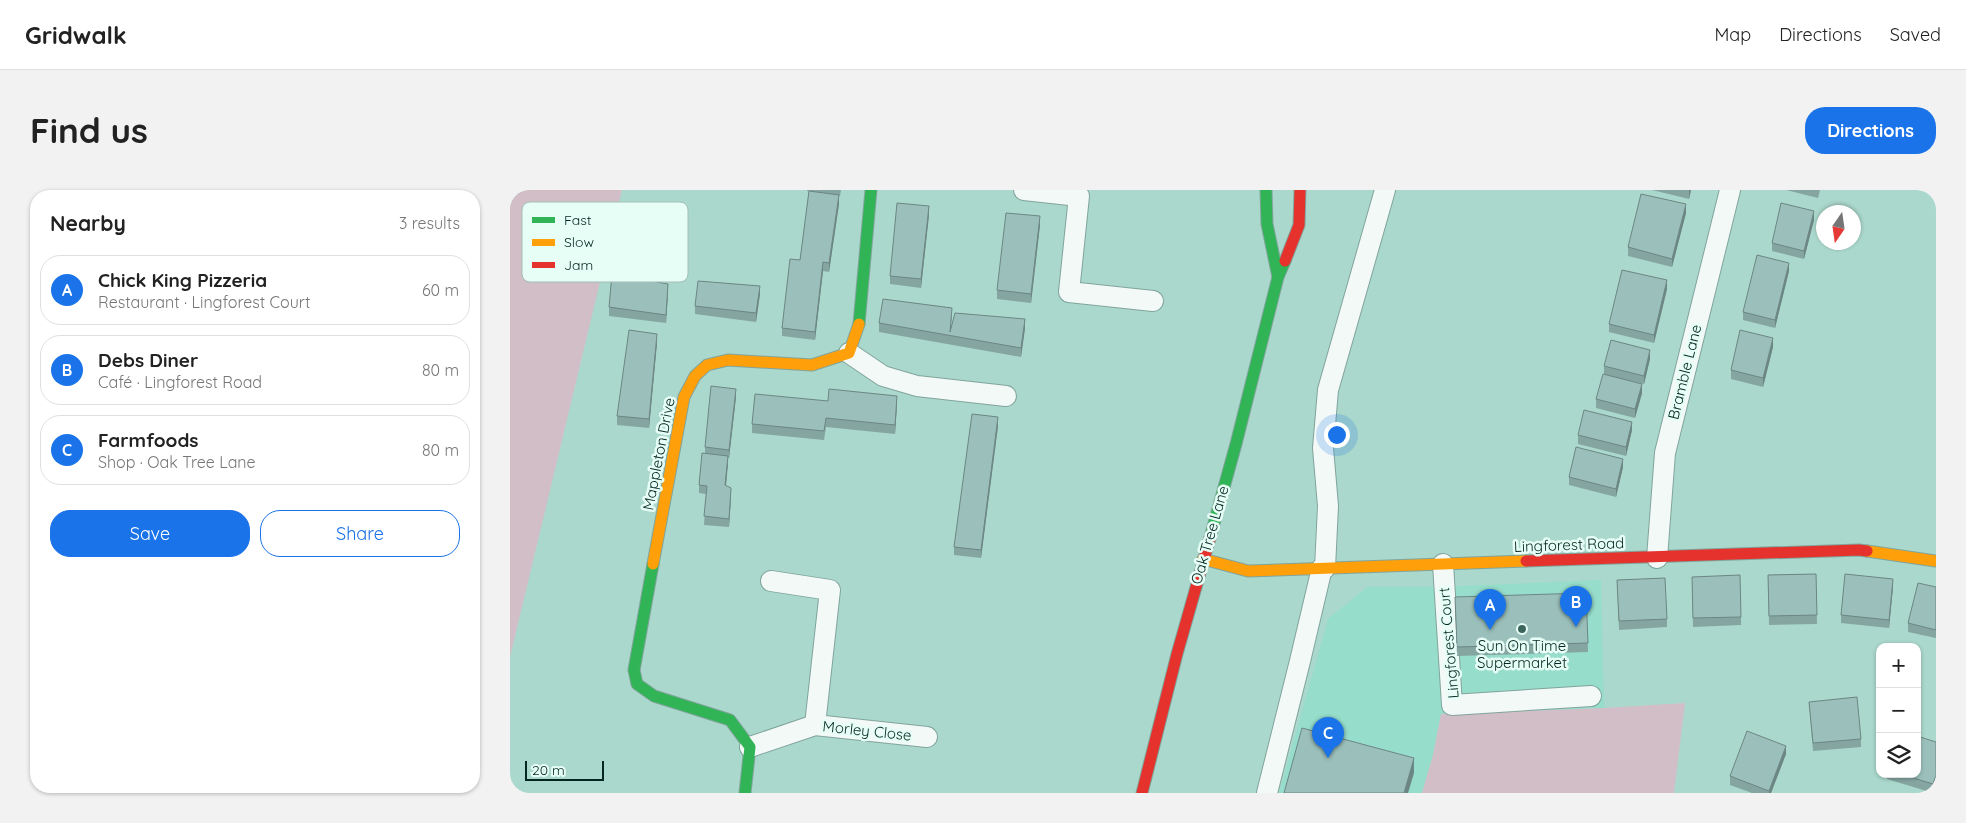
<!DOCTYPE html>
<meta charset="utf-8">
<style>
:root{--surface:#fff;--page:#f2f2f2;--text:#222;--muted:#767676;--line:#e0e0e0;--accent:#1a73e8}
body{margin:0;font-family:Quicksand,sans-serif;background:var(--page);color:var(--text)}
.controls{position:absolute;right:15px;bottom:15px;display:grid;overflow:hidden;border-radius:10px;box-shadow:0 1px 4px #0004}
.controls button{width:45px;height:45px;display:grid;place-items:center;padding:0;border:0;border-bottom:1px solid var(--line);background:var(--surface);color:var(--text);font:25px sans-serif}
.compass{position:absolute;left:1306px;top:15px;width:45px;height:45px;border-radius:50%;background:var(--surface);box-shadow:0 1px 4px #0004;rotate:193deg}
.scale{position:absolute;left:15px;bottom:12px;width:79px;box-sizing:border-box;padding-left:5px;border:2px solid #032720;border-top:0;font-size:14px;line-height:18px;white-space:nowrap;color:#032720;-webkit-text-stroke:4px #e7fef7;paint-order:stroke}
.you{position:absolute;left:826px;top:244px;width:18px;height:18px;margin:-12px;border:4px solid #fff;border-radius:50%;background:#1a73e8;box-shadow:0 0 0 8px #1a73e833}
.badge{display:grid;place-items:center;width:32px;height:32px;border-radius:50%;background:var(--accent);color:#fff;font-size:16px;font-weight:700}
.pin{position:absolute;translate:-50% -41px;filter:drop-shadow(0 1px 2px #0008)}
.pin::after{content:'';position:absolute;top:26px;width:18px;height:15px;background:inherit;clip-path:polygon(0 0,100% 0,50% 100%)}
.list{margin:0;padding:0;list-style:none}
h2{display:flex;justify-content:space-between;align-items:center;height:65px;margin:0;padding:0 20px;font-size:21px}
h2 small{font-size:16px;font-weight:400;color:var(--muted)}
.list li{display:grid;grid-template-columns:32px 1fr auto;gap:15px;align-items:center;box-sizing:border-box;height:70px;margin:0 10px 10px;padding:0 10px;border:1px solid var(--line);border-radius:20px}
.list b{display:block;font-size:19px;white-space:nowrap}
.list p{margin:0;font-size:16px;white-space:nowrap;color:var(--muted)}
.list em{font-size:16px;font-style:normal;color:var(--muted)}
.actions{display:flex;gap:10px;padding:15px 20px}
.actions a{flex:1;padding:11px 0;border:1px solid var(--accent);border-radius:20px;text-align:center;font-size:18px;color:var(--accent)}
.actions .main{background:var(--accent);color:#fff}
.icon{flex:none;width:28px;height:28px;fill:none;stroke:currentColor;stroke-width:2;stroke-linecap:round;stroke-linejoin:round}
.map{position:relative;flex:none;width:1426px;height:603px;overflow:hidden;border-radius:20px}
header{display:flex;align-items:center;gap:30px;box-sizing:border-box;height:70px;padding:0 25px;background:var(--surface);border-bottom:1px solid var(--line)}
header strong{font-size:24px}
nav{display:flex;gap:28px;margin-inline-start:auto;font-size:18px}
.intro{display:flex;align-items:center;justify-content:space-between;box-sizing:border-box;height:120px;padding:0 30px}
h1{margin:0;font-size:35px}
.button{padding:12px 22px;border-radius:20px;background:var(--accent);color:#fff;font-size:18px;font-weight:700}
main{display:flex;gap:30px;padding:0 30px}
aside{flex:1;background:var(--surface);border-radius:20px;box-shadow:0 1px 4px #0004}
.map>svg:first-child{display:block}
.built{fill:#96ddcb}
.green{fill:#d2bec7}
.lines{fill:none;stroke-linecap:round;stroke-linejoin:round}
.street-casing{stroke:#81a49c;stroke-width:22}
.fast-casing{stroke:#81a49c;stroke-width:13}
.slow-casing{stroke:#81a49c;stroke-width:13}
.jam-casing{stroke:#81a49c;stroke-width:13}
.street{stroke:#f2f9f7;stroke-width:20}
.fast{stroke:#30b455;stroke-width:11}
.slow{stroke:#ff9f0a;stroke-width:11}
.jam{stroke:#e5322d;stroke-width:11}
.wall{fill:#85a5a1}
.shaded-wall{fill:#6c8683}
.building{fill:#9bc0bb;stroke:#6c8683}
.poi-dot{fill:#3e655c;stroke:#e7fef7;stroke-width:2}
.labels{text-anchor:middle;stroke-width:5;stroke-linejoin:round;paint-order:stroke}
.street-label{font-size:15px;fill:#032720;stroke:#e7fef7}
.poi-label{font-size:15px;fill:#032720;stroke:#e7fef7}
.key{fill:#e7fef7;stroke:#a3beb6;stroke-width:1}
.key-label{font-size:14px;fill:#032720}
</style>
<header>
<strong>Gridwalk</strong>
<nav><a>Map</a><a>Directions</a><a>Saved</a></nav>
</header>
<div class="intro"><h1>Find us</h1><a class="button">Directions</a></div>
<main>
<aside>
<h2>Nearby<small>3 results</small></h2>
<ul class="list">
<li><span class="badge">A</span><div><b>Chick King Pizzeria</b><p>Restaurant · Lingforest Court</p></div><em>60 m</em></li>
<li><span class="badge">B</span><div><b>Debs Diner</b><p>Café · Lingforest Road</p></div><em>80 m</em></li>
<li><span class="badge">C</span><div><b>Farmfoods</b><p>Shop · Oak Tree Lane</p></div><em>80 m</em></li>
</ul>
<div class="actions"><a class="main">Save</a><a>Share</a></div>
</aside>
<div class="map">
<svg width="1426" height="603" viewBox="0 0 1426 603">
<rect width="100%" height="100%" fill="#abd8cc"/>
<polygon class="built" points="1091,390 1094,518 931,524 923,565 912,603 769,603 818,429 857,397 926,397"/>
<g class="green">
<polygon points="0,0 112,0 0,467"/>
<polygon points="1175,513 1164,603 912,603 923,565 931,524 1094,518"/>
</g>
<g class="lines">
<g class="street-casing">
<g id="street">
<polyline points="514,0 569,6 559,102 643,111"/>
<polyline points="339,163 373,186 407,196 496,206"/>
<polyline points="1147,368 1155,263 1220,0"/>
<polyline points="933,374 942,515 1081,506"/>
<polyline points="815,378 818,316 813,258 818,200 875,0"/>
<polyline points="261,391 320,400 305,535"/>
<polyline points="240,557 305,535 417,547"/>
<polyline points="757,603 790,471 812,378"/>
</g>
</g>
<g class="fast-casing">
<g id="fast">
<polyline points="756,0 757,34 768,87"/>
<polyline points="349,134 361,0"/>
<polyline points="700,348 726,254 768,87 775,71"/>
<polyline points="143,374 124,480 127,494 144,506 220,530 240,557 235,603"/>
</g>
</g>
<g class="slow-casing">
<g id="slow">
<polyline points="1357,361 1426,371"/>
<polyline points="693,369 738,381 1016,371"/>
<polyline points="143,374 174,207 185,186 197,175 218,170 302,175 339,163 349,134"/>
</g>
</g>
<g class="jam-casing">
<g id="jam">
<polyline points="775,71 789,35 790,0"/>
<polyline points="1016,371 1349,360 1357,361"/>
<polyline points="632,603 667,464 700,348"/>
</g>
</g>
<use href="#street" class="street"/>
<use href="#fast" class="fast"/>
<use href="#slow" class="slow"/>
<use href="#jam" class="jam"/>
</g>
<g class="wall">
<polygon points="297,0 331,0 330,6 329,6 329,14 319,82 313,81 305,150 272,146 272,138 290,70 299,1 297,1"/>
<polygon points="1142,0 1181,0 1179,9"/>
<polygon points="1276,0 1310,0 1308,8"/>
<polygon points="1176,23 1162,77 1118,66 1118,57"/>
<polygon points="419,25 411,98 380,94 380,86"/>
<polygon points="1304,30 1294,69 1262,61 1262,53"/>
<polygon points="530,35 521,113 487,109 487,100"/>
<polygon points="1279,81 1265,138 1233,130 1233,122"/>
<polygon points="1157,99 1144,153 1099,142 1099,134"/>
<polygon points="158,103 156,133 99,126 99,117"/>
<polygon points="250,104 246,132 185,124 185,116"/>
<polygon points="442,127 441,136 515,138 511,167 369,142 369,133"/>
<polygon points="147,153 139,238 107,235 107,226"/>
<polygon points="1263,157 1253,197 1221,189 1221,180"/>
<polygon points="1140,169 1134,194 1094,185 1094,176"/>
<polygon points="1132,203 1125,228 1086,218 1086,209"/>
<polygon points="226,207 219,268 218,268 216,296 221,306 219,337 194,335 196,304 189,303 189,295 195,263 195,257"/>
<polygon points="387,214 385,244 316,237 314,250 242,243 242,234"/>
<polygon points="488,236 471,368 444,365 444,357"/>
<polygon points="1122,240 1116,266 1068,254 1068,245"/>
<polygon points="1113,277 1106,307 1059,295 1059,287"/>
<polygon points="1306,384 1307,434 1259,435 1258,385"/>
<polygon points="1107,390 1157,429 1157,437 1109,440"/>
<polygon points="1182,396 1231,427 1231,435 1183,437"/>
<polygon points="1383,397 1379,438 1331,433 1331,425"/>
<polygon points="1426,397 1426,448 1398,442 1398,433"/>
<polygon points="1076,403 1078,462 947,466 945,415"/>
<polygon points="1299,512 1351,549 1351,557 1303,561"/>
<polygon points="1426,552 1423,603 1377,589 1377,584 1407,584"/>
<polygon points="1276,564 1261,603 1242,603 1220,595 1220,586"/>
</g>
<g class="shaded-wall">
<polygon points="1179,0 1181,0 1179,9"/>
<polygon points="329,5 329,14 319,82 319,73"/>
<polygon points="1176,14 1176,23 1162,77 1162,69"/>
<polygon points="419,16 419,25 411,98 411,89"/>
<polygon points="1304,21 1304,30 1294,69 1294,61"/>
<polygon points="530,26 530,35 521,113 521,104"/>
<polygon points="313,72 313,81 305,150 305,142"/>
<polygon points="1279,73 1279,81 1265,138 1265,130"/>
<polygon points="1157,90 1157,99 1144,153 1144,145"/>
<polygon points="158,94 158,103 156,133 156,125"/>
<polygon points="250,96 250,104 246,132 246,123"/>
<polygon points="515,129 515,138 511,167 511,158"/>
<polygon points="147,144 147,153 139,238 139,229"/>
<polygon points="1263,148 1263,157 1253,197 1253,188"/>
<polygon points="1140,160 1140,169 1134,194 1134,186"/>
<polygon points="1132,194 1132,203 1125,228 1125,219"/>
<polygon points="226,199 226,207 219,268 219,260"/>
<polygon points="387,206 387,214 385,244 385,235"/>
<polygon points="488,227 488,236 471,368 471,360"/>
<polygon points="1122,232 1122,240 1116,266 1116,257"/>
<polygon points="218,266 218,275 215,304 215,295"/>
<polygon points="1113,269 1113,277 1106,307 1106,299"/>
<polygon points="221,298 221,306 219,337 219,329"/>
<polygon points="1383,389 1383,397 1379,438 1379,430"/>
<polygon points="1276,556 1276,564 1261,603 1259,603 1259,601"/>
<polygon points="904,568 904,583 898,603 894,603"/>
<polygon points="1426,585 1426,594 1423,603 1423,594"/>
</g>
<g class="building">
<polygon points="299,1 329,5 319,73 313,72 305,142 272,138 280,69 290,70"/>
<polygon points="1131,4 1176,14 1162,69 1118,57"/>
<polygon points="387,13 419,16 411,89 380,86"/>
<polygon points="1271,13 1304,21 1294,61 1262,53"/>
<polygon points="496,23 530,26 521,104 487,100"/>
<polygon points="1247,65 1279,73 1265,130 1233,122"/>
<polygon points="1112,80 1157,90 1144,145 1099,134"/>
<polygon points="102,84 158,94 156,125 99,117"/>
<polygon points="188,91 250,96 246,123 185,116"/>
<polygon points="373,109 442,118 440,142 445,123 515,129 511,158 369,133"/>
<polygon points="119,140 147,144 139,229 107,226"/>
<polygon points="1230,140 1263,148 1253,188 1221,180"/>
<polygon points="1101,150 1140,160 1134,186 1094,176"/>
<polygon points="1093,184 1132,194 1125,219 1086,209"/>
<polygon points="201,196 226,199 219,260 195,257"/>
<polygon points="319,199 387,206 385,235 316,228 314,241 242,234 245,204 318,211"/>
<polygon points="1074,220 1122,232 1116,257 1068,245"/>
<polygon points="462,224 488,227 471,360 444,357"/>
<polygon points="1066,257 1113,269 1106,299 1059,287"/>
<polygon points="192,263 218,266 215,295 221,298 219,329 194,326 197,296 189,295"/>
<polygon points="1306,384 1307,425 1259,426 1258,385"/>
<polygon points="1335,384 1383,389 1379,430 1331,425"/>
<polygon points="1230,385 1231,427 1183,428 1182,387"/>
<polygon points="1155,388 1157,429 1109,431 1107,390"/>
<polygon points="1408,393 1426,397 1426,440 1398,433"/>
<polygon points="1076,403 1078,453 947,457 945,407"/>
<polygon points="1347,507 1351,549 1303,553 1299,512"/>
<polygon points="792,538 904,568 894,603 774,603"/>
<polygon points="1237,541 1276,556 1259,601 1220,586"/>
<polygon points="1407,546 1426,552 1426,585 1423,594 1391,584 1407,584"/>
</g>
<circle class="poi-dot" cx="1012" cy="439" r="5"/>
<g class="labels">
<g class="street-label">
<text transform="translate(1175 182) rotate(-76)" y="5">Bramble Lane</text>
<text transform="translate(149 264) rotate(-79)" y="5">Mappleton Drive</text>
<text transform="translate(700 345) rotate(-74)" y="5">Oak Tree Lane</text>
<text transform="translate(1059 355) rotate(-2)" y="5">Lingforest Road</text>
<text transform="translate(939 453) rotate(-95)" y="5">Lingforest Court</text>
<text transform="translate(357 541) rotate(6)" y="5">Morley Close</text>
</g>
<g class="poi-label">
<text x="1012" y="461">Sun On Time<tspan x="1012" dy="17">Supermarket</tspan></text>
</g>
</g>
<rect x="12" y="12" width="166" height="80" rx="8" class="key"/>
<rect x="22" y="27" width="23" height="6" fill="#30b455"/>
<rect x="22" y="49" width="23" height="7" fill="#ff9f0a"/>
<rect x="22" y="72" width="23" height="6" fill="#e5322d"/>
<g class="key-label">
<text x="54" y="35">Fast</text>
<text x="54" y="57">Slow</text>
<text x="54" y="80">Jam</text>
</g>
</svg>
<div class="controls">
<button>+</button>
<button>−</button>
<button><svg class="icon" aria-label="layers" viewBox="0 0 24 24"><path d="M12 4l9 5-9 5-9-5zM3 14l9 5 9-5"/></svg></button>
</div>
<svg class="compass" viewBox="-18 -18 36 36"><path d="M0-13l5 13h-10z" fill="#e53935"/><path d="M0 13l5-13h-10z" fill="#767676"/></svg>
<div class="scale">20 m</div>
<div class="you"></div>
<div class="pin badge" style="left:980px;top:440px">A</div>
<div class="pin badge" style="left:1066px;top:437px">B</div>
<div class="pin badge" style="left:818px;top:568px">C</div>
</div>
</main>
